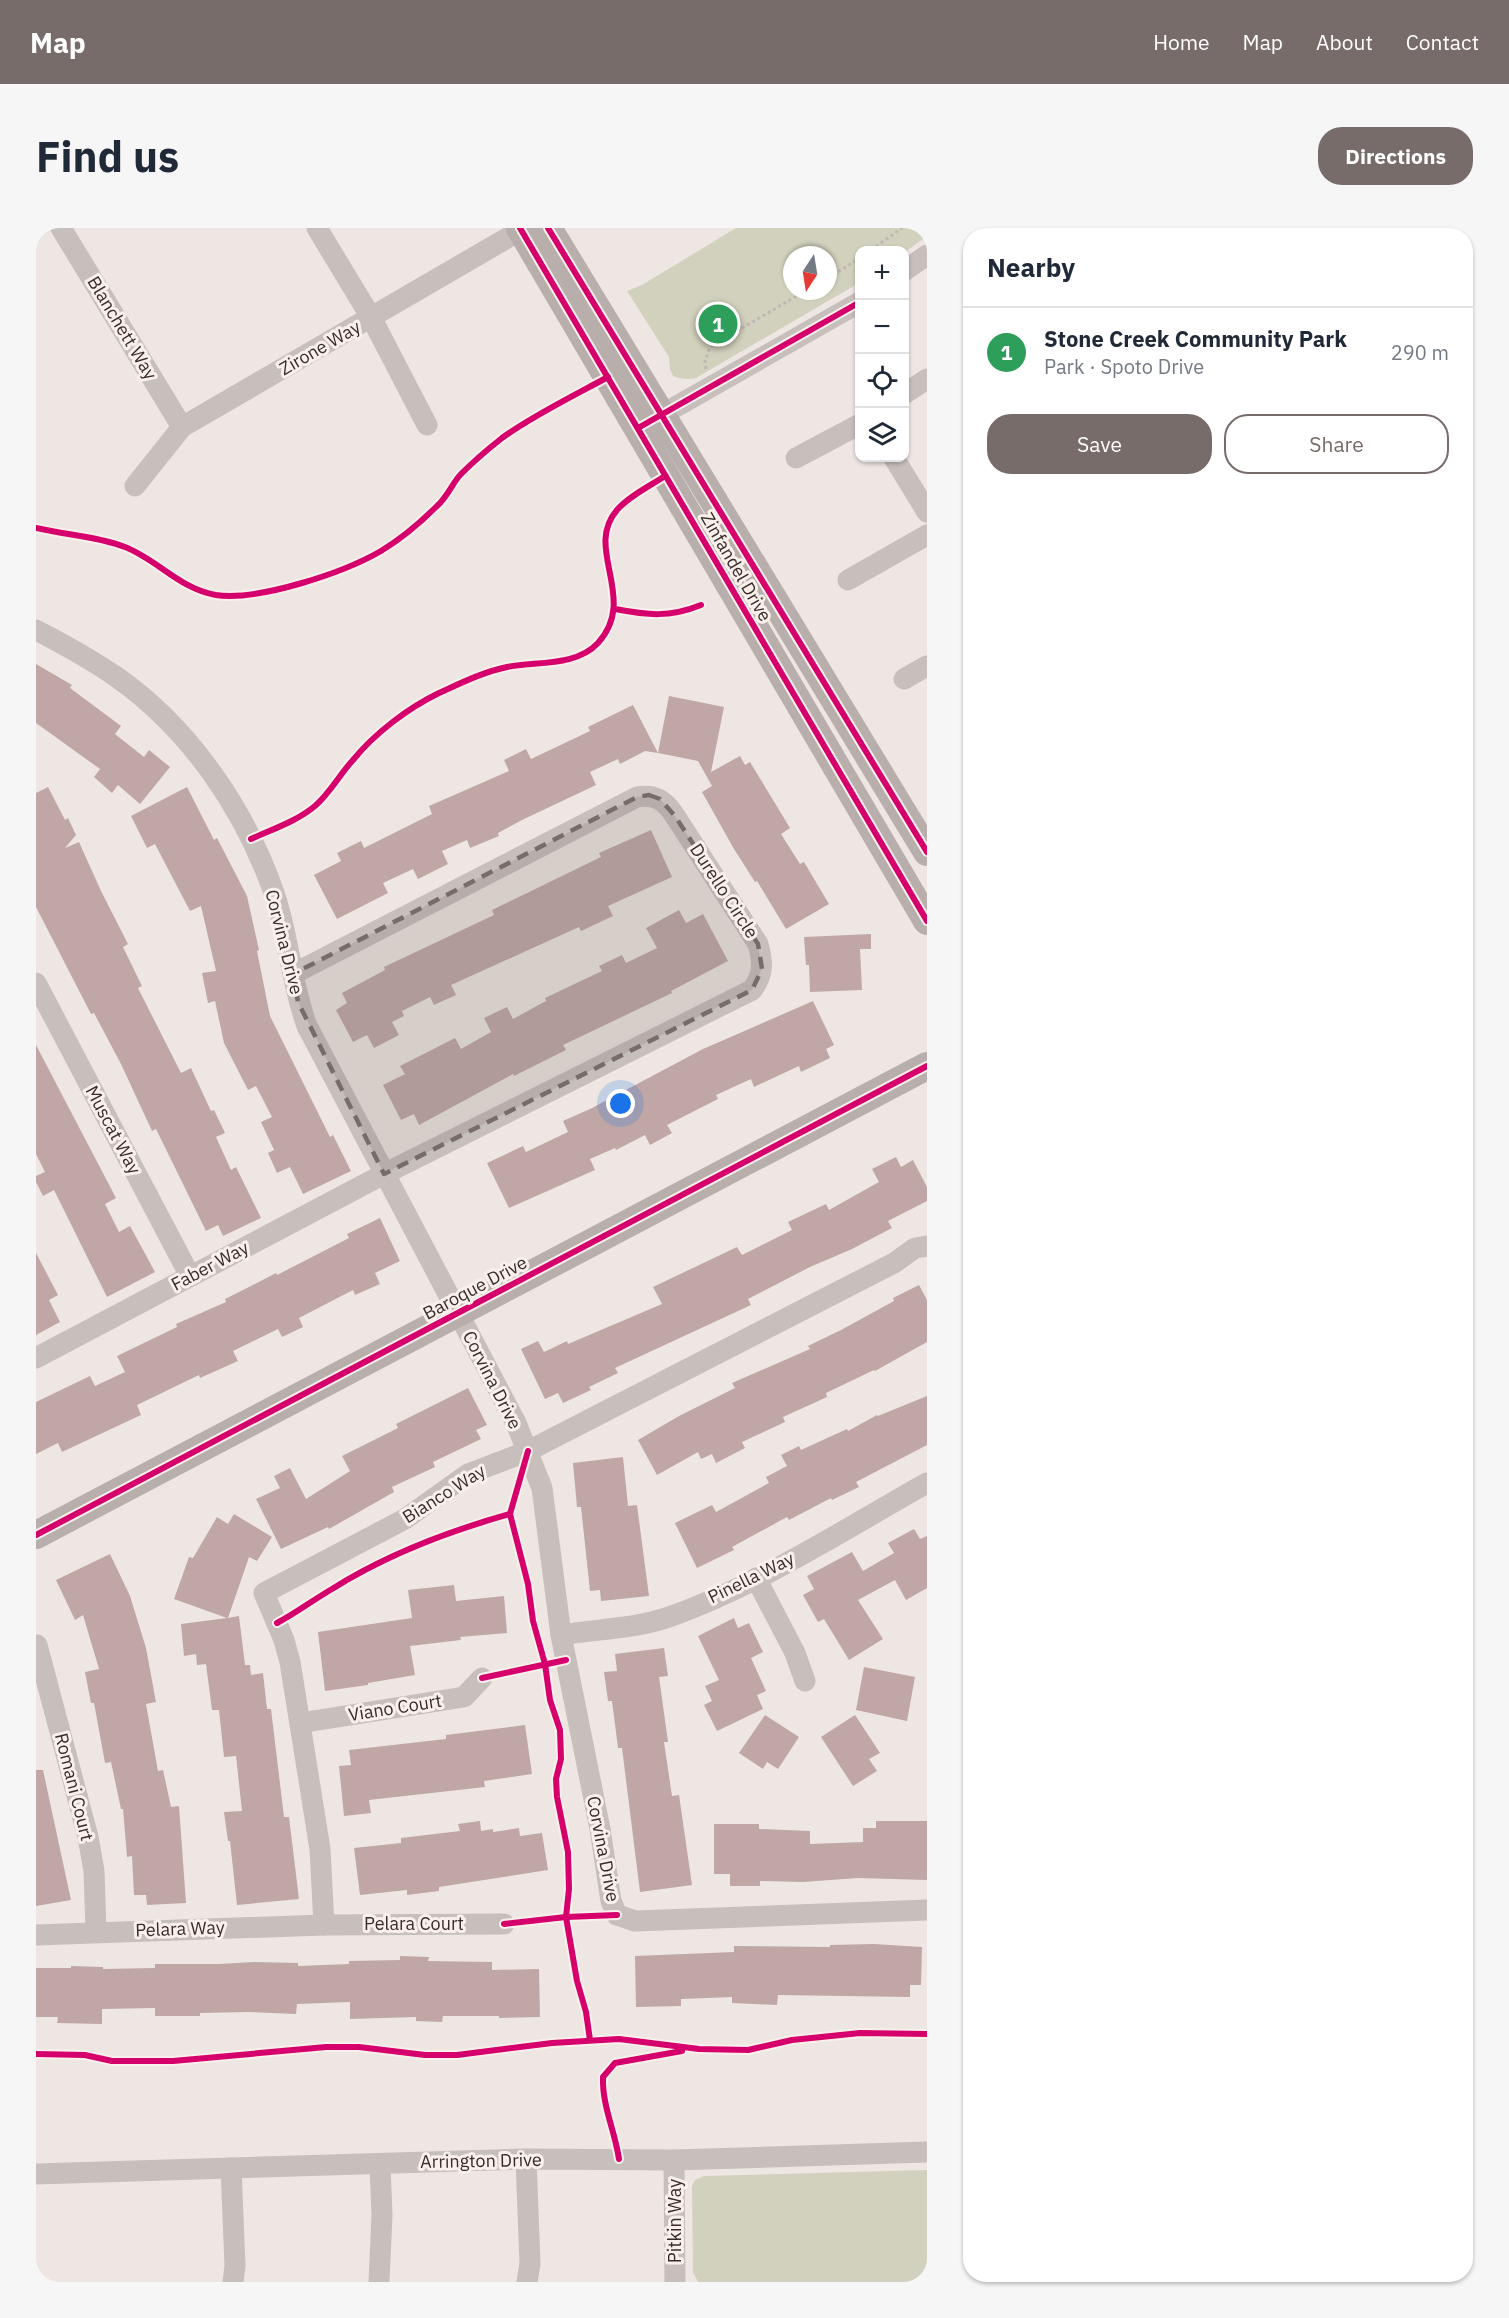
<!DOCTYPE html>
<meta charset="utf-8">
<style>
:root{--surface:#fff;--page:#f6f6f7;--text:#1f2937;--muted:#747a83;--line:#e0e1e3;--accent:#786c6a}
body{margin:0;font-family:"IBM Plex Sans",sans-serif;background:var(--page);color:var(--text)}
.controls{position:absolute;right:18px;top:18px;display:grid;overflow:hidden;border-radius:12px;box-shadow:0 2px 4px #0004}
.controls button{width:54px;height:54px;display:grid;place-items:center;padding:0;border:0;border-bottom:2px solid var(--line);background:var(--surface);color:var(--text);font:30px sans-serif}
.compass{position:absolute;left:747px;top:18px;width:54px;height:54px;border-radius:50%;background:var(--surface);box-shadow:0 2px 4px #0004;rotate:192deg}
.you{position:absolute;left:585px;top:876px;width:21px;height:21px;margin:-15px;border:4px solid #fff;border-radius:50%;background:#1a73e8;box-shadow:0 0 0 9px #1a73e833}
.badge{display:grid;place-items:center;width:39px;height:39px;border-radius:50%;background:var(--accent);color:#fff;font-size:20px;font-weight:700}
.pin{position:absolute;translate:-50% -50%;border:3px solid #fff;box-shadow:0 2px 6px #0006}
.list{margin:0;padding:0;list-style:none}
h2{display:flex;justify-content:space-between;align-items:center;height:78px;margin:0;padding:0 24px;font-size:26px}
h2 small{font-size:20px;font-weight:400;color:var(--muted)}
.list li{display:grid;grid-template-columns:39px 1fr auto;gap:18px;align-items:center;box-sizing:border-box;height:90px;padding:0 24px;border-top:2px solid var(--line)}
.list b{display:block;font-size:22px;white-space:nowrap}
.list p{margin:0;font-size:20px;white-space:nowrap;color:var(--muted)}
.list em{font-size:20px;font-style:normal;color:var(--muted)}
.actions{display:flex;gap:12px;padding:18px 24px}
.actions a{flex:1;padding:14px 0;border:2px solid var(--accent);border-radius:24px;text-align:center;font-size:21px;color:var(--accent)}
.actions .main{background:var(--accent);color:#fff}
.icon{flex:none;width:33px;height:33px;fill:none;stroke:currentColor;stroke-width:2;stroke-linecap:round;stroke-linejoin:round}
.map{position:relative;flex:none;width:891px;height:2054px;overflow:hidden;border-radius:24px}
header{display:flex;align-items:center;gap:36px;box-sizing:border-box;height:84px;padding:0 30px;background:var(--accent);color:#fff}
header strong{font-size:28px}
nav{display:flex;gap:33px;margin-inline-start:auto;font-size:21px}
.intro{display:flex;align-items:center;justify-content:space-between;box-sizing:border-box;height:144px;padding:0 36px}
h1{margin:0;font-size:42px}
.button{padding:15px 27px;border-radius:24px;background:var(--accent);color:#fff;font-size:21px;font-weight:700}
main{display:flex;gap:36px;padding:0 36px}
aside{flex:1;background:var(--surface);border-radius:24px;box-shadow:0 2px 4px #0004}
.map>svg:first-child{display:block}
.green{fill:#d2d1bd;fill-rule:evenodd}
.building{fill:#c0a7a5}
.lines{fill:none;stroke-linecap:round;stroke-linejoin:round}
.path{stroke:#c0b7b4;stroke-width:3;stroke-dasharray:3 3;stroke-linecap:butt}
.street{stroke:#c7bfbc;stroke-width:21}
.secondary{stroke:#b8aeac;stroke-width:28}
.cycleway-casing{stroke:#f9f0eb;stroke-width:10}
.cycleway{stroke:#d6006c;stroke-width:6}
.marked{fill:#786c6a;fill-opacity:0.2;stroke:#786c6a;stroke-width:4.5;stroke-dasharray:12 8;stroke-linejoin:round}
.labels{text-anchor:middle;stroke-width:6;stroke-linejoin:round;paint-order:stroke}
.street-label{font-size:18px;fill:#382b2a;stroke:#f9f0eb}
</style>
<header>
<strong>Map</strong>
<nav><a>Home</a><a>Map</a><a>About</a><a>Contact</a></nav>
</header>
<div class="intro"><h1>Find us</h1><a class="button">Directions</a></div>
<main>
<div class="map">
<svg width="891" height="2054" viewBox="0 0 891 2054">
<rect width="100%" height="100%" fill="#eee6e2"/>
<g class="green">
<path d="M 700,0 L 891,0 L 891,8 L 869,24 L 868,22 L 824,22 L 823,55 L 660,150 C 651,152 646,151 637,148 L 634,141 L 633,129 L 591,63 L 606,57 ZM 756,27 L 792,27 L 792,63 L 756,63 Z"/>
<polygon points="891,1942 891,2054 662,2054 657,2044 656,1958 659,1952 668,1948"/>
</g>
<g class="building">
<polygon points="0,436 36,457 34,460 85,498 79,506 108,529 113,522 134,539 104,576 82,557 76,565 58,549 64,541 0,495"/>
<polygon points="633,468 688,479 675,544 704,528 709,537 714,534 754,600 745,606 764,636 768,634 793,676 750,701 721,653 719,654 698,621 666,564 676,558 662,533 622,525"/>
<polygon points="597,477 622,525 609,523 584,536 582,531 554,544 560,557 486,592 462,605 463,608 434,620 431,612 406,623 412,636 382,651 377,641 347,655 352,665 301,691 278,647 305,633 301,625 325,613 328,620 396,586 393,578 473,543 468,532 490,521 495,531 554,503 552,499"/>
<polygon points="12,559 29,592 32,590 40,607 29,620 43,614 65,663 92,716 87,719 106,758 102,760 145,845 155,840 175,883 178,882 189,905 180,909 195,942 200,939 225,990 187,1008 182,997 170,1003 120,901 116,903 85,836 58,785 55,786 0,679 0,565"/>
<polygon points="151,559 178,612 181,610 211,668 223,722 221,723 234,788 294,909 297,907 315,943 267,966 254,939 241,945 232,925 238,922 225,894 236,889 220,858 212,862 188,815 179,773 172,775 166,745 180,743 165,678 154,683 119,616 111,620 95,588"/>
<polygon points="615,602 636,649 572,678 577,688 545,703 543,699 415,757 420,767 398,777 394,769 366,783 368,788 356,794 363,807 338,820 331,807 317,814 300,782 311,775 306,765 349,742 348,739 458,687 456,682 565,629 563,625"/>
<polygon points="643,682 650,695 667,686 692,733 635,763 636,765 527,817 530,822 478,848 477,846 383,897 378,886 365,892 347,857 369,846 364,838 419,810 425,821 455,804 448,790 471,779 477,791 510,773 509,770 566,743 563,738 586,727 590,735 621,720 610,700"/>
<polygon points="835,706 835,721 824,721 826,762 774,764 773,737 770,737 768,709"/>
<polygon points="777,773 798,817 790,821 794,830 765,844 763,838 718,859 715,851 680,867 682,871 631,897 636,905 614,917 609,907 580,922 579,920 554,931 559,942 473,980 451,935 487,918 490,924 532,904 527,893 554,881 667,821"/>
<polygon points="0,817 80,970 69,976 83,1004 94,998 119,1044 71,1069 18,962 7,968 0,954 0,948 9,944 0,926"/>
<polygon points="860,929 865,939 877,932 891,959 891,973 852,993 856,1000 816,1021 774,1039 712,1071 715,1077 579,1140 582,1145 553,1159 555,1162 527,1175 522,1165 509,1171 485,1121 502,1113 508,1124 531,1113 532,1116 626,1076 617,1059 701,1019 706,1027 756,1002 752,994 790,976 793,982 843,954 836,941"/>
<polygon points="344,990 364,1033 339,1045 344,1056 319,1067 317,1062 263,1090 267,1099 246,1109 242,1101 197,1123 202,1133 164,1150 163,1147 101,1177 105,1187 26,1224 22,1215 0,1226 0,1174 54,1148 59,1158 89,1144 81,1128 141,1099 140,1096 190,1074 189,1071 213,1059 240,1045 241,1047 313,1010 311,1006"/>
<polygon points="0,1025 22,1067 13,1072 24,1094 0,1107"/>
<polygon points="883,1057 891,1072 891,1114 839,1143 838,1142 790,1165 791,1169 747,1189 749,1194 706,1214 709,1220 680,1235 676,1226 665,1231 662,1224 621,1247 602,1212 643,1188 699,1160 696,1155 774,1121 772,1118 805,1102 858,1073 857,1070"/>
<polygon points="432,1160 451,1197 440,1202 445,1211 397,1234 399,1239 356,1259 358,1264 293,1301 292,1299 245,1321 220,1271 244,1260 238,1248 254,1240 270,1271 314,1243 306,1228 362,1200 360,1196"/>
<polygon points="891,1168 891,1217 820,1254 823,1259 796,1272 795,1270 753,1292 751,1289 696,1319 698,1322 661,1340 639,1295 676,1277 680,1284 733,1255 730,1249 751,1238 745,1227 763,1218 765,1222 811,1201 812,1203 841,1187 842,1188"/>
<polygon points="587,1229 592,1278 601,1277 613,1368 565,1373 564,1362 554,1363 545,1279 541,1279 537,1235"/>
<polygon points="198,1286 236,1309 221,1333 213,1329 192,1390 203,1388 209,1437 214,1437 215,1447 227,1445 231,1481 235,1481 248,1589 253,1589 263,1671 201,1677 194,1613 192,1613 188,1584 206,1583 200,1528 188,1529 183,1482 176,1482 170,1436 161,1437 160,1426 148,1428 145,1396 191,1390 138,1371 153,1329 157,1330 181,1289 192,1296"/>
<polygon points="878,1301 884,1311 891,1308 891,1360 870,1372 859,1352 822,1372 847,1411 813,1432 788,1391 782,1394 767,1367 778,1361 771,1348 816,1324 827,1343 858,1325 852,1315"/>
<polygon points="74,1326 94,1368 110,1420 120,1474 110,1476 122,1543 127,1542 135,1579 143,1578 150,1675 111,1677 110,1667 98,1667 96,1628 91,1629 87,1581 85,1581 75,1534 69,1535 58,1475 55,1475 49,1444 63,1441 47,1387 39,1392 20,1352"/>
<polygon points="418,1357 420,1373 468,1368 471,1405 424,1409 425,1412 374,1418 379,1447 332,1455 332,1457 289,1463 282,1404 376,1390 372,1362"/>
<polygon points="698,1390 702,1400 713,1395 727,1424 715,1430 730,1463 721,1467 727,1481 681,1503 668,1477 676,1473 669,1458 683,1452 662,1408"/>
<polygon points="628,1420 632,1448 623,1449 632,1514 628,1514 636,1568 643,1567 656,1657 604,1664 586,1520 582,1520 576,1473 572,1473 568,1444 581,1443 579,1426"/>
<polygon points="828,1439 879,1449 871,1493 820,1482"/>
<polygon points="729,1487 763,1509 742,1541 731,1534 727,1541 703,1525"/>
<polygon points="819,1487 844,1525 833,1531 841,1543 817,1558 785,1509"/>
<polygon points="489,1497 496,1546 448,1553 449,1559 333,1572 335,1585 308,1588 303,1538 315,1537 313,1522 410,1511 410,1507"/>
<polygon points="0,1542 7,1542 35,1672 0,1678"/>
<polygon points="444,1593 445,1603 457,1601 457,1604 483,1600 484,1608 506,1605 512,1642 403,1659 403,1663 371,1667 371,1662 324,1667 318,1620 365,1615 365,1610 424,1603 422,1596"/>
<polygon points="840,1593 891,1593 891,1652 822,1650 767,1654 724,1653 724,1658 694,1658 694,1646 678,1646 678,1596 723,1596 723,1601 774,1603 774,1616 827,1614 827,1600 840,1600"/>
<polygon points="838,1716 886,1719 885,1757 874,1757 874,1769 742,1767 741,1777 696,1775 696,1769 645,1771 645,1778 600,1779 599,1728 698,1724 698,1718 794,1719 794,1717"/>
<polygon points="364,1728 393,1729 392,1733 456,1734 456,1742 503,1741 504,1789 463,1790 463,1788 407,1788 406,1794 380,1793 380,1789 314,1791 314,1774 261,1776 260,1786 212,1784 164,1785 164,1788 119,1788 119,1780 66,1781 66,1796 21,1795 22,1789 0,1789 0,1740 35,1740 35,1738 67,1739 67,1741 119,1740 119,1736 183,1736 217,1734 262,1735 262,1738 313,1736 313,1733 364,1732"/>
</g>
<g class="lines">
<g class="path">
<polyline points="835,22 866,0"/>
<polyline points="792,50 824,30"/>
<polyline points="670,141 669,133 674,119 769,63"/>
</g>
<g class="street">
<polyline points="25,0 146,199"/>
<polyline points="281,0 336,91 391,197"/>
<polyline points="868,43 891,27"/>
<polyline points="868,166 891,151"/>
<polyline points="613,194 824,74"/>
<polyline points="760,230 824,196"/>
<polyline points="858,230 891,284"/>
<polyline points="99,258 146,199 485,2"/>
<polyline points="812,352 891,307"/>
<path d="M 0,402 C 29,417 56,432 82,450 C 155,502 209,582 238,665 C 253,708 255,755 271,798 L 480,1195 L 506,1260 L 525,1407 L 564,1601 L 575,1673 L 581,1687 L 599,1693 L 891,1682"/>
<polyline points="868,451 891,438"/>
<polyline points="0,755 154,1048"/>
<path d="M 0,1130 L 348,946 L 716,762 C 728,746 727,734 722,716 L 639,588 C 629,572 619,566 601,569 L 257,746"/>
<polyline points="720,1350 759,1425 769,1453"/>
<path d="M 525,1407 C 561,1401 598,1401 633,1389 C 721,1358 809,1301 891,1255"/>
<polyline points="1,1417 52,1609 58,1643 60,1703"/>
<polyline points="264,1495 428,1469 446,1450"/>
<polyline points="288,1697 284,1621 254,1434 248,1412 228,1365 369,1291 432,1246 492,1223 858,1035 879,1020 891,1018"/>
<polyline points="0,1707 288,1697 468,1696"/>
<polyline points="490,1931 494,2035 491,2054"/>
<polyline points="638,1932 639,2054"/>
<polyline points="195,1940 199,2038 197,2054"/>
<polyline points="0,1946 490,1931 638,1932 891,1924"/>
<polyline points="343,2054 346,1987 344,1936"/>
</g>
<g class="secondary">
<polyline points="484,0 891,693"/>
<polyline points="512,0 891,624"/>
<polyline points="0,1307 891,838"/>
</g>
<g class="cycleway-casing">
<g id="cycleway">
<polyline points="484,0 891,693"/>
<polyline points="512,0 891,624"/>
<polyline points="602,200 824,74"/>
<path d="M 0,300 C 29,307 61,308 89,319 C 122,332 144,361 180,367 C 223,373 307,345 345,323 C 365,311 384,295 401,278 C 412,268 417,254 425,246 C 438,233 452,221 466,210 C 496,188 539,167 572,149"/>
<path d="M 579,381 C 611,387 633,390 665,377"/>
<path d="M 215,611 C 237,601 261,593 279,578 C 294,565 304,546 317,532 C 339,505 372,480 403,465 C 425,455 447,444 471,439 C 499,433 540,439 562,415 C 603,370 547,321 581,282 C 593,268 614,258 629,248"/>
<polyline points="492,1223 474,1286 492,1356 497,1393 509,1436 514,1472 524,1502 525,1531 520,1551 521,1569 532,1624 533,1661 530,1689 541,1753 550,1784 554,1812"/>
<polyline points="0,1307 891,838"/>
<path d="M 241,1395 C 260,1385 277,1372 296,1361 C 350,1327 413,1303 474,1286"/>
<polyline points="446,1450 530,1432"/>
<polyline points="468,1696 530,1689 581,1687"/>
<polyline points="0,1826 49,1827 76,1833 137,1833 290,1819 323,1819 389,1827 421,1827 516,1815 583,1811 663,1821 712,1822 756,1812 824,1805 891,1806"/>
<path d="M 583,1931 C 579,1903 566,1878 567,1849 L 579,1835 L 646,1823"/>
</g>
</g>
<use href="#cycleway" class="cycleway"/>
</g>
<path class="marked" d="M 613,567 L 624,571 L 639,588 L 722,716 L 726,741 L 716,762 L 348,946 L 262,774 L 257,746 L 601,569 Z"/>
<g class="labels">
<g class="street-label">
<text transform="translate(86 100) rotate(59)" y="6">Blanchett Way</text>
<text transform="translate(284 120) rotate(-30)" y="6">Zirone Way</text>
<text transform="translate(700 339) rotate(60)" y="6">Zinfandel Drive</text>
<text transform="translate(688 663) rotate(57)" y="6">Durello Circle</text>
<text transform="translate(248 714) rotate(76)" y="6">Corvina Drive</text>
<text transform="translate(77 902) rotate(62)" y="6">Muscat Way</text>
<text transform="translate(174 1038) rotate(-28)" y="6">Faber Way</text>
<text transform="translate(439 1060) rotate(-28)" y="6">Baroque Drive</text>
<text transform="translate(456 1152) rotate(63)" y="6">Corvina Drive</text>
<text transform="translate(408 1266) rotate(-32)" y="6">Bianco Way</text>
<text transform="translate(715 1350) rotate(-26)" y="6">Pinella Way</text>
<text transform="translate(359 1480) rotate(-9)" y="6">Viano Court</text>
<text transform="translate(38 1559) rotate(76)" y="6">Romani Court</text>
<text transform="translate(567 1621) rotate(79)" y="6">Corvina Drive</text>
<text x="378" y="1702">Pelara Court</text>
<text transform="translate(144 1701) rotate(-2)" y="6">Pelara Way</text>
<text transform="translate(445 1933) rotate(-1)" y="6">Arrington Drive</text>
<text transform="translate(639 1993) rotate(-90)" y="6">Pitkin Way</text>
</g>
</g>
</svg>
<div class="controls">
<button>+</button>
<button>−</button>
<button><svg class="icon" aria-label="locate" viewBox="0 0 24 24"><circle cx="12" cy="12" r="6"/><path d="M12 2v4M12 18v4M2 12h4M18 12h4"/></svg></button>
<button><svg class="icon" aria-label="layers" viewBox="0 0 24 24"><path d="M12 4l9 5-9 5-9-5zM3 14l9 5 9-5"/></svg></button>
</div>
<svg class="compass" viewBox="-18 -18 36 36"><path d="M0-13l5 13h-10z" fill="#e53935"/><path d="M0 13l5-13h-10z" fill="#747a83"/></svg>
<div class="you"></div>
<div class="pin badge" style="left:682px;top:96px;background:#2e9e5b">1</div>
</div>
<aside>
<h2>Nearby<small></small></h2>
<ul class="list">
<li><span class="badge" style="background:#2e9e5b">1</span><div><b>Stone Creek Community Park</b><p>Park · Spoto Drive</p></div><em>290 m</em></li>
</ul>
<div class="actions"><a class="main">Save</a><a>Share</a></div>
</aside>
</main>
